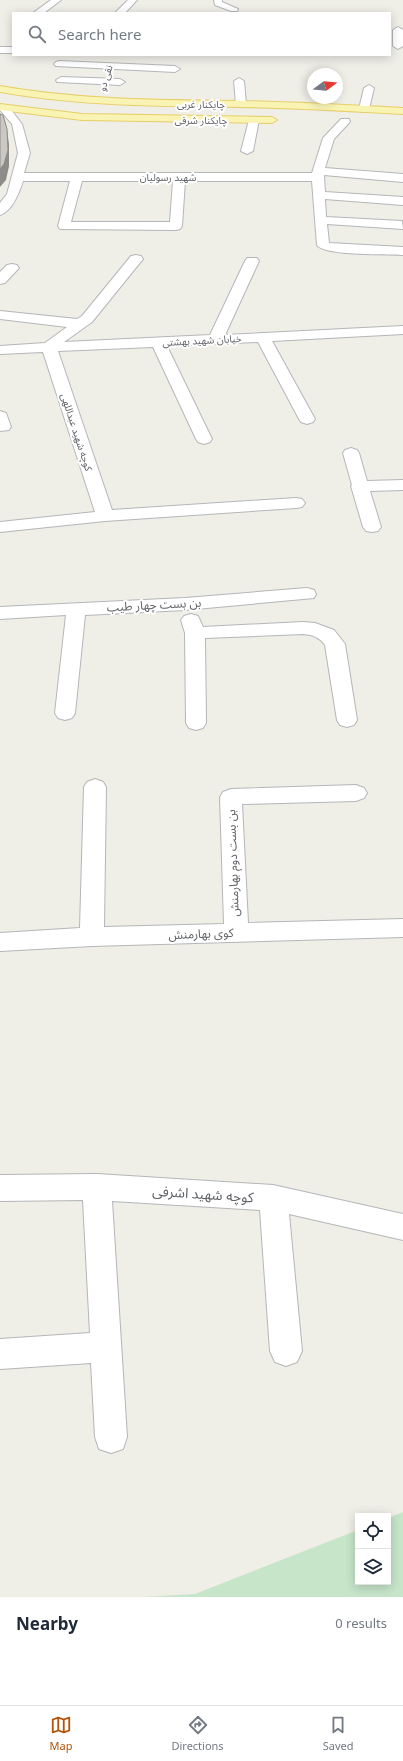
<!DOCTYPE html>
<meta charset="utf-8">
<style>
:root{--surface:#fff;--page:#f2f2f3;--text:#1f2937;--muted:#747a83;--line:#e0e1e3;--accent:#b45309}
body{margin:0;font-family:"Noto Sans","Noto Sans Arabic",sans-serif;background:var(--page);color:var(--text)}
.controls{position:absolute;right:12px;bottom:12px;display:grid;overflow:hidden;border-radius:0px;box-shadow:0 2px 10px #0003}
.controls button{width:36px;height:36px;display:grid;place-items:center;padding:0;border:0;border-bottom:1px solid var(--line);background:var(--surface);color:var(--text);font:20px sans-serif}
.compass{position:absolute;left:307px;top:68px;width:36px;height:36px;border-radius:50%;background:var(--surface);box-shadow:0 2px 10px #0003;rotate:74deg}
.list{margin:0;padding:0;list-style:none}
h2{display:flex;justify-content:space-between;align-items:center;height:52px;margin:0;padding:0 16px;font-size:17px}
h2 small{font-size:13px;font-weight:400;color:var(--muted)}
.icon{flex:none;width:22px;height:22px;fill:none;stroke:currentColor;stroke-width:2;stroke-linecap:round;stroke-linejoin:round}
.map{position:relative;flex:none;width:403px;height:1597px;overflow:hidden}
.search{position:absolute;background:var(--surface);box-shadow:0 2px 10px #0003;left:12px;right:12px;top:12px;height:44px;display:flex;align-items:center;gap:10px;box-sizing:border-box;padding:0 14px;border-radius:0px;color:var(--muted);font-size:15px}
.sheet{height:108px;background:var(--surface)}
nav{display:flex;justify-content:space-around;align-items:center;box-sizing:border-box;height:56px;border-top:1px solid var(--line);background:var(--surface);font-size:11px;color:var(--muted)}
nav a{display:grid;justify-items:center;gap:2px}
nav .on{color:var(--accent)}
.map>svg:first-child{display:block}
.green{fill:#c6e5c9}
.lines{fill:none;stroke-linecap:round;stroke-linejoin:round}
.minor-casing{stroke:#b4b6ba;stroke-width:2}
.major-casing{stroke:#e7ce69;stroke-width:2}
.minor{fill:#fff;fill-rule:evenodd}
.major{fill:#f9f4b3;fill-rule:evenodd}
.shaded-wall{fill:#8e8c89}
.building{fill:#cbc8c4;stroke:#8e8c89}
.labels{text-anchor:middle;stroke-width:4;stroke-linejoin:round;paint-order:stroke}
.far-street-label{font-size:10px;fill:#5e6166;stroke:#fff}
.street-label{font-size:12px;fill:#5e6166;stroke:#fff}
.near-street-label{font-size:14px;fill:#5e6166;stroke:#fff}
</style>
<div class="map">
<svg width="403" height="1597" viewBox="0 0 403 1597">
<rect width="100%" height="100%" fill="#efeee7"/>
<polygon class="green" points="403,1512 403,1597 143,1597 195,1594 358,1530 358,1582 388,1582 388,1518"/>
<g class="lines">
<g class="minor-casing">
<g id="minor">
<polygon points="51,0 61,0 44,13 33,13"/>
<polygon points="128,0 137,0 125,13 115,13"/>
<polygon points="214,0 222,0 222,2 238,9 237,11 231,11 215,5"/>
<polygon points="398,27 403,30 403,46 398,49 393,46 393,30"/>
<rect x="0" y="47" width="13" height="6"/>
<polygon points="59,61 175,66 180,69 175,72 56,66 54,64 56,62"/>
<polygon points="61,77 120,79 125,82 120,85 57,82 56,80"/>
<polygon points="239,78 244,81 246,104 241,107 236,104 234,81"/>
<polygon points="369,85 374,88 369,109 364,112 360,111 359,109 364,88"/>
<path d="M 4,105 L 8,106 L 22,124 L 30,153 L 24,173 L 312,173 L 323,138 L 341,119 L 349,119 L 350,121 L 349,123 L 334,139 L 325,168 L 403,174 L 403,182 L 324,175 L 325,192 L 403,197 L 403,205 L 325,199 L 326,217 L 402,221 L 403,229 L 327,224 L 329,243 L 403,247 L 403,255 C 388,254 324,256 317,245 L 312,181 L 185,181 L 182,226 L 180,229 L 176,230 L 60,229 L 58,226 L 70,181 L 23,181 C 20,191 12,212 0,215 L 0,203 L 7,194 L 18,153 L 12,124 L 0,110 L 0,106 ZM 82,181 L 173,181 L 170,222 L 71,222 Z"/>
<polygon points="254,117 259,120 253,151 247,154 241,151 249,120"/>
<polygon points="136,255 141,256 143,259 92,322 64,342 210,335 245,261 247,258 257,258 259,261 225,335 403,326 403,334 272,341 315,419 313,422 307,424 301,422 299,419 258,342 167,346 212,439 210,442 204,444 198,442 196,439 153,347 58,351 112,510 296,498 302,499 305,503 302,507 296,508 105,521 0,532 0,522 95,512 43,352 0,354 0,346 45,343 67,327 0,319 0,311 77,319 82,316 131,256"/>
<polygon points="12,264 17,265 19,268 5,283 0,284 0,272 7,265"/>
<polygon points="0,411 6,413 11,427 9,430 0,431"/>
<polygon points="351,448 357,450 359,453 367,481 403,480 403,490 370,491 381,527 378,531 372,532 366,531 363,527 351,486 352,485 343,453 345,450"/>
<polygon points="307,588 314,590 316,594 314,598 185,610 85,615 75,713 72,718 65,720 58,718 55,713 66,615 0,619 0,607 185,598"/>
<path d="M 191,614 L 198,616 L 203,627 L 303,622 L 315,623 L 334,630 L 345,644 L 357,720 L 354,725 L 347,727 L 340,725 L 337,720 L 325,645 C 319,637 313,635 303,634 L 205,638 L 206,723 L 203,728 L 196,730 L 189,728 L 186,723 L 185,633 L 181,620 L 184,616 Z"/>
<polygon points="95,779 103,782 106,787 104,927 224,924 220,797 223,792 231,789 356,785 364,788 367,793 364,798 356,801 242,804 248,923 403,919 403,937 92,946 0,951 0,933 80,928 84,787 87,782"/>
<polygon points="97,1174 273,1185 403,1214 403,1240 289,1214 302,1351 297,1362 286,1366 275,1362 270,1351 260,1210 112,1201 127,1437 123,1449 111,1453 99,1449 95,1437 91,1363 0,1369 0,1339 90,1333 83,1200 0,1201 0,1175"/>
</g>
</g>
<g class="major-casing">
<g id="major">
<path d="M 0,86 C 79,100 159,100 239,101 C 294,102 348,105 403,108 L 403,114 C 348,111 294,108 239,107 C 159,106 79,106 0,92 Z"/>
<polygon points="0,104 82,114 272,117 277,120 272,123 82,120 0,110"/>
</g>
</g>
<use href="#minor" class="minor"/>
<use href="#major" class="major"/>
</g>
<polygon class="shaded-wall" points="7,129 9,145 9,166 6,180 0,187 0,169"/>
<polygon class="building" points="0,114 3,115 7,129 8,150 4,164 0,169"/>
<g class="labels">
<g class="far-street-label">
<text transform="translate(105 78) rotate(-73)" y="4">نقی دو</text>
<text x="201" y="108">چایکنار غربی</text>
<text x="201" y="124">چایکنار شرقی</text>
<text x="168" y="181">شهید رسولیان</text>
<text transform="translate(202 340) rotate(-3)" y="4">خیابان شهید بهشتی</text>
<text transform="translate(77 432) rotate(72)" y="4">کوچه شهید عبداللهی</text>
</g>
<g class="street-label">
<text transform="translate(154 605) rotate(-3)" y="4">بن بست چهار طیب</text>
<text transform="translate(233 863) rotate(-92)" y="4">بن بست دوم بهارمنش</text>
<text transform="translate(201 934) rotate(-2)" y="4">کوی بهارمنش</text>
</g>
<g class="near-street-label">
<text transform="translate(203 1194) rotate(4)" y="5">کوچه شهید اشرفی</text>
</g>
</g>
</svg>
<div class="controls">
<button><svg class="icon" aria-label="locate" viewBox="0 0 24 24"><circle cx="12" cy="12" r="6"/><path d="M12 2v4M12 18v4M2 12h4M18 12h4"/></svg></button>
<button><svg class="icon" aria-label="layers" viewBox="0 0 24 24"><path d="M12 4l9 5-9 5-9-5zM3 14l9 5 9-5"/></svg></button>
</div>
<svg class="compass" viewBox="-18 -18 36 36"><path d="M0-13l5 13h-10z" fill="#e53935"/><path d="M0 13l5-13h-10z" fill="#747a83"/></svg>
<div class="search"><svg class="icon" aria-label="search" viewBox="0 0 24 24"><circle cx="10" cy="10" r="6"/><path d="M15 15l6 6"/></svg>Search here</div>
</div>
<section class="sheet">
<h2>Nearby<small>0 results</small></h2>
<ul class="list">
</ul>
</section>
<nav>
<a class="on"><svg class="icon" aria-label="map" viewBox="0 0 24 24"><path d="M3 6l6-2 6 2 6-2v14l-6 2-6-2-6 2zM9 4v14M15 6v14"/></svg>Map</a>
<a><svg class="icon" aria-label="directions" viewBox="0 0 24 24"><path d="M12 3l9 9-9 9-9-9zM9 14v-3h6M13 9l2 2-2 2"/></svg>Directions</a>
<a><svg class="icon" aria-label="saved" viewBox="0 0 24 24"><path d="M7 4h10v16l-5-4-5 4z"/></svg>Saved</a>
</nav>
